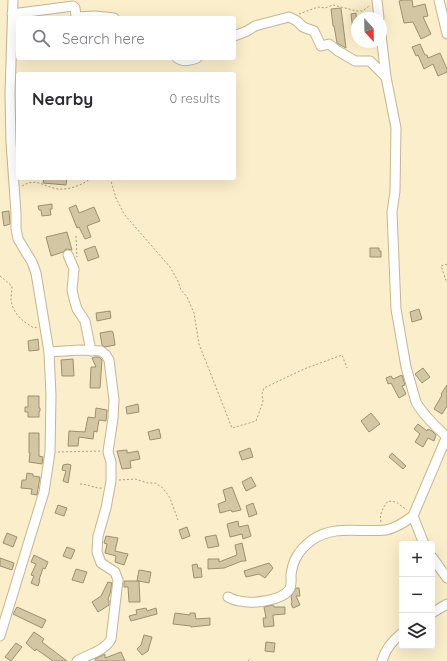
<!DOCTYPE html>
<meta charset="utf-8">
<style>
:root{--surface:#fff;--page:#f2f2f3;--text:#2b2b33;--muted:#7c7c81;--line:#e1e1e2}
body{margin:0;font-family:Quicksand,sans-serif;background:var(--page);color:var(--text)}
.controls{position:absolute;right:12px;bottom:12px;display:grid;overflow:hidden;border-radius:4px;box-shadow:0 4px 16px #0002}
.controls button{width:36px;height:36px;display:grid;place-items:center;padding:0;border:0;border-bottom:1px solid var(--line);background:var(--surface);color:var(--text);font:20px sans-serif}
.compass{position:absolute;left:351px;top:12px;width:36px;height:36px;border-radius:50%;background:var(--surface);box-shadow:0 4px 16px #0002;rotate:158deg}
.list{margin:0;padding:0;list-style:none}
h2{display:flex;justify-content:space-between;align-items:center;height:52px;margin:0;padding:0 16px;font-size:17px}
h2 small{font-size:13px;font-weight:400;color:var(--muted)}
.icon{flex:none;width:22px;height:22px;fill:none;stroke:currentColor;stroke-width:2;stroke-linecap:round;stroke-linejoin:round}
.map{position:relative;flex:none;width:447px;height:661px;overflow:hidden}
.search{position:absolute;background:var(--surface);box-shadow:0 4px 16px #0002;left:16px;top:16px;width:220px;height:44px;display:flex;align-items:center;gap:10px;box-sizing:border-box;padding:0 14px;border-radius:4px;color:var(--muted);font-size:15px}
.panel{position:absolute;background:var(--surface);box-shadow:0 4px 16px #0002;left:16px;top:72px;width:220px;height:108px;border-radius:4px}
.map>svg:first-child{display:block}
.building{fill:#d3c6a3;stroke:#9c906f}
.lines{fill:none;stroke-linecap:round;stroke-linejoin:round}
.minor-casing{stroke:#c3b693;stroke-width:11}
.path{stroke:#a79d83;stroke-width:1;stroke-dasharray:2 2;stroke-linecap:butt}
.minor{stroke:#fff;stroke-width:9}
</style>
<div class="map">
<svg width="447" height="661" viewBox="0 0 447 661">
<rect width="100%" height="100%" fill="#fbeeca"/>
<g class="building">
<polygon points="403,0 412,0 413,7 425,4 428,16 423,17 431,34 421,39 413,22 404,23 399,1"/>
<polygon points="341,8 346,48 337,43 334,26 333,26 331,9"/>
<polygon points="356,13 357,38 354,39 351,14"/>
<polygon points="420,44 425,55 427,55 428,58 440,53 447,69 447,72 438,76 433,64 424,69 418,55 416,56 412,47"/>
<polygon points="44,178 67,178 66,185 43,183"/>
<polygon points="52,204 52,209 50,209 51,215 42,216 41,210 39,210 38,206"/>
<polygon points="76,205 79,213 94,207 100,221 87,226 91,237 85,239 79,227 77,228 69,208"/>
<polygon points="9,211 10,224 4,226 2,212"/>
<polygon points="67,232 72,250 66,249 63,252 51,256 46,237"/>
<polygon points="95,246 99,257 88,261 84,250"/>
<polygon points="370,248 379,248 379,251 381,251 381,257 370,257"/>
<polygon points="419,309 422,319 412,322 410,312"/>
<polygon points="110,311 111,318 97,321 96,313"/>
<polygon points="111,331 113,332 115,345 105,347 102,345 100,333"/>
<polygon points="38,339 39,350 29,351 28,341"/>
<polygon points="95,357 99,357 102,360 100,388 90,388 91,367 96,367 92,358"/>
<polygon points="73,359 74,376 62,376 61,360"/>
<polygon points="423,368 430,377 422,383 415,374"/>
<polygon points="402,375 405,385 402,386 406,394 399,398 391,383 388,384 386,378 391,376 393,379"/>
<polygon points="447,385 447,406 442,414 434,409 442,395 441,394"/>
<polygon points="28,396 39,396 39,408 40,408 40,411 39,412 39,417 28,417 28,412 25,412 25,407 28,407"/>
<polygon points="138,404 139,412 127,414 126,407"/>
<polygon points="96,408 107,410 106,421 99,420 97,432 94,431 93,439 79,437 78,446 68,446 69,431 85,432 88,417 95,418"/>
<polygon points="371,413 380,424 369,432 361,421"/>
<polygon points="418,424 427,431 428,429 432,431 436,435 434,441 428,438 423,447 415,442 420,434 414,429"/>
<polygon points="159,429 161,438 150,440 148,432"/>
<polygon points="29,433 39,433 39,456 43,457 42,464 29,462 30,453 29,453"/>
<polygon points="250,448 253,457 242,460 239,452"/>
<polygon points="127,450 127,453 138,451 140,459 130,461 131,468 122,469 117,451"/>
<polygon points="392,453 406,466 403,469 389,457"/>
<polygon points="68,464 71,465 68,483 63,481 66,471 62,470 63,465"/>
<polygon points="27,473 33,474 33,476 40,477 37,495 31,494 32,489 21,488 22,480 26,480"/>
<polygon points="251,477 256,486 246,491 242,482"/>
<polygon points="232,487 241,510 232,512 231,510 220,513 218,504 226,501 223,490"/>
<polygon points="253,503 257,514 249,517 246,506"/>
<polygon points="58,505 67,508 64,516 55,513"/>
<polygon points="238,521 239,527 248,525 251,536 243,539 242,534 230,537 227,524"/>
<polygon points="187,527 190,536 182,539 179,530"/>
<polygon points="7,533 17,537 13,547 3,543"/>
<polygon points="216,535 219,546 208,548 205,537"/>
<polygon points="106,536 118,538 115,551 128,554 124,565 115,562 116,556 105,553 107,544 104,543"/>
<polygon points="242,543 246,561 242,561 224,568 208,569 208,559 219,559 219,562 237,555 235,545"/>
<polygon points="67,547 75,550 71,559 63,556"/>
<polygon points="34,555 48,562 45,569 43,568 39,580 40,580 38,586 31,583 34,576 31,575 36,564 31,562"/>
<polygon points="0,558 14,563 12,570 0,566"/>
<polygon points="269,563 273,568 265,578 259,574 246,577 244,571"/>
<polygon points="197,564 198,568 201,568 202,577 194,578 192,565"/>
<polygon points="76,569 87,572 83,583 72,580"/>
<polygon points="139,570 151,572 149,583 139,581 140,602 129,602 128,587 124,587 124,581 139,581 137,581"/>
<polygon points="108,582 112,583 110,594 108,599 109,601 109,605 98,612 92,602 101,596"/>
<polygon points="296,588 299,588 300,596 296,596 300,605 293,608 291,604 292,603 291,596"/>
<polygon points="273,605 274,607 285,607 285,614 273,615 274,626 264,627 263,618 266,618 264,607"/>
<polygon points="17,607 46,620 42,628 13,614"/>
<polygon points="146,608 147,611 156,608 157,614 131,621 129,616 137,614 136,610"/>
<polygon points="175,613 190,615 190,613 195,613 196,619 210,618 210,625 191,627 191,626 173,624"/>
<polygon points="34,632 44,639 42,642 67,661 53,661 36,649 35,651 26,643"/>
<polygon points="144,635 152,637 148,651 142,655 137,649 141,645"/>
<polygon points="266,642 275,643 274,652 265,651"/>
<polygon points="16,643 22,647 11,661 5,657"/>
<polygon points="121,652 125,661 96,661 95,659 105,654 105,658"/>
</g>
<g class="lines">
<g class="minor-casing">
<g id="minor">
<polyline points="377,0 379,18"/>
<polyline points="439,0 447,34"/>
<polyline points="12,14 73,6 75,8 76,17 95,16 114,18"/>
<path d="M 381,35 L 386,77 L 396,128 L 395,191 L 392,212 L 396,309 L 406,367 L 416,402 C 423,415 436,427 447,437"/>
<polyline points="234,36 247,31 255,26 289,17 297,21 303,27 314,31 321,46 329,44 338,51 355,61 370,61 386,77"/>
<path d="M 177,58 C 183,62 190,61 197,58"/>
<polyline points="68,255 74,269 72,290 74,299 77,309 85,321 91,351"/>
<path d="M 49,352 L 80,350 L 101,351 L 106,355 L 109,360 L 114,400 L 113,418 L 108,452 L 111,462 L 111,481 L 106,508 L 98,536 L 97,552 L 101,563 L 115,572 L 118,580 L 111,639 C 105,651 87,655 77,661"/>
<polyline points="424,544 413,516 447,436"/>
<polyline points="432,557 447,578"/>
<path d="M 228,597 C 232,599 236,601 240,601 C 252,604 281,601 289,590 C 292,586 291,580 291,575 C 293,559 299,550 312,540 C 335,524 360,533 386,530 C 396,528 405,522 413,516"/>
<polyline points="432,613 447,604"/>
<polyline points="0,636 44,492 50,452 51,395 49,352 36,273 32,262 18,239 16,229 16,213 11,142 10,94 13,0"/>
<path d="M 382,661 C 385,650 393,640 402,633"/>
</g>
</g>
<g class="path">
<polyline points="299,14 318,7 325,8 333,5 357,11 363,11 370,5"/>
<polyline points="110,178 116,198 124,214 170,267 178,281 181,290 187,297 194,313 199,344 232,428 256,421 263,402 262,394 264,388 304,369 342,355 347,368"/>
<path d="M 22,186 C 36,177 44,187 58,189 C 69,190 83,185 91,178"/>
<polyline points="76,236 77,257"/>
<polyline points="447,264 441,266 447,283"/>
<path d="M 0,276 L 12,286 C 12,291 11,295 11,299 C 12,313 23,322 34,328 L 37,327"/>
<polyline points="58,452 101,451"/>
<polyline points="119,480 135,479 148,483 155,483 163,488 170,498 178,520"/>
<path d="M 80,484 C 89,484 95,489 103,488"/>
<path d="M 381,522 C 379,514 383,508 388,501 L 396,502 L 407,510"/>
<polyline points="248,661 251,658"/>
</g>
<use href="#minor" class="minor"/>
</g>
</svg>
<div class="controls">
<button>+</button>
<button>−</button>
<button><svg class="icon" aria-label="layers" viewBox="0 0 24 24"><path d="M12 4l9 5-9 5-9-5zM3 14l9 5 9-5"/></svg></button>
</div>
<svg class="compass" viewBox="-18 -18 36 36"><path d="M0-13l5 13h-10z" fill="#e53935"/><path d="M0 13l5-13h-10z" fill="#7c7c81"/></svg>
<div class="search"><svg class="icon" aria-label="search" viewBox="0 0 24 24"><circle cx="10" cy="10" r="6"/><path d="M15 15l6 6"/></svg>Search here</div>
<section class="panel">
<h2>Nearby<small>0 results</small></h2>
<ul class="list">
</ul>
</section>
</div>
